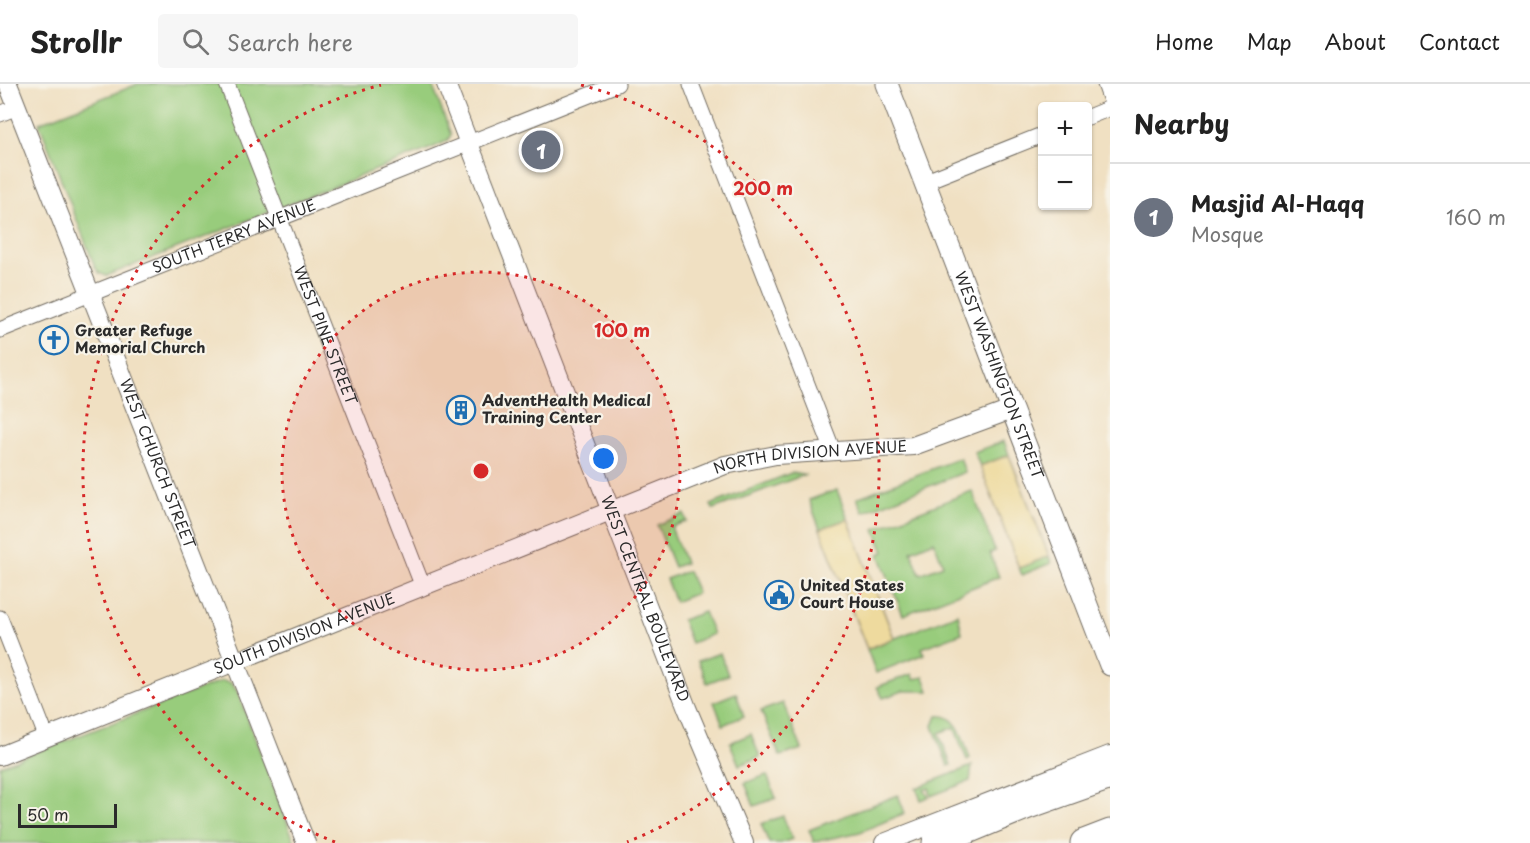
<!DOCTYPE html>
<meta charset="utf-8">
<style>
:root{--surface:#fff;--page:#f6f6f6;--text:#222;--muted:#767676;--line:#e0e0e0;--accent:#2563eb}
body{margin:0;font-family:"Playpen Sans",sans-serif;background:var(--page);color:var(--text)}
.controls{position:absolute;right:18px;top:18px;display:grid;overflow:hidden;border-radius:6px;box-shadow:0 2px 4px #0004}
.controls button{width:54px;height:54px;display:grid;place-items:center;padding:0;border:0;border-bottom:2px solid var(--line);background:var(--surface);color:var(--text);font:30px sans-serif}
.scale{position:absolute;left:18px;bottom:15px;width:99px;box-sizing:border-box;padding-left:6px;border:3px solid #2b2b2b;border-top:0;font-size:16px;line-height:21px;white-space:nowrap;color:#2b2b2b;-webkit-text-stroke:4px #f7f3e8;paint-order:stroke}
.you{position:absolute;left:604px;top:375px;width:21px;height:21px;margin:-15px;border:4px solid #fff;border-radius:50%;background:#1a73e8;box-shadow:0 0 0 9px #1a73e833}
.badge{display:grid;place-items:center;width:39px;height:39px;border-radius:50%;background:var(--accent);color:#fff;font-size:20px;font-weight:700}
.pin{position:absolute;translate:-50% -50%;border:3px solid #fff;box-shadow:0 2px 6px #0006}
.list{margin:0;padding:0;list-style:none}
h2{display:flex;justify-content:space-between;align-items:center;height:78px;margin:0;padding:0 24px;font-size:26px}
h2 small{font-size:20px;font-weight:400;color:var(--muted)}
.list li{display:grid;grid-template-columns:39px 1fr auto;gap:18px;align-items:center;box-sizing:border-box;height:108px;padding:0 24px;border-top:2px solid var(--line)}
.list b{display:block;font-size:22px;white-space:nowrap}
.list p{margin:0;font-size:20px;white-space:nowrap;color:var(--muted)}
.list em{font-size:20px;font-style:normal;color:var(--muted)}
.icon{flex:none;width:33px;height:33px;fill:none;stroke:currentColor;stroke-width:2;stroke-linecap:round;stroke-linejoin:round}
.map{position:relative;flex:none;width:1110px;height:759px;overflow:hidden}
header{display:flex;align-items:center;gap:36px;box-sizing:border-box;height:84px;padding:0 30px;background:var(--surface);border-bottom:2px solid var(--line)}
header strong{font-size:28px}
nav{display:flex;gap:33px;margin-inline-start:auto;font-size:21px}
.search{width:420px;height:54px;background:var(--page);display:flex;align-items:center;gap:15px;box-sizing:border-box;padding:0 21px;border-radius:6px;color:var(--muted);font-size:22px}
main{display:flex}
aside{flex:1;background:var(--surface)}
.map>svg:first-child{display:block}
.green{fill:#98cc7c;stroke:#627c54;stroke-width:1.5;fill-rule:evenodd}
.sand{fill:#eeda9e;stroke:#8c8264;stroke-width:1.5}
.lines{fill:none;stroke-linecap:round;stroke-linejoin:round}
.minor-casing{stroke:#706a60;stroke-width:17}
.tertiary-casing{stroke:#706a60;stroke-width:20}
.secondary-casing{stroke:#706a60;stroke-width:23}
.motorway-casing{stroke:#706a60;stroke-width:29}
.minor{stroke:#fff;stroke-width:15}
.tertiary{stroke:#fff;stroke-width:18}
.secondary{stroke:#fff;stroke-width:21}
.motorway{stroke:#fff;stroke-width:27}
.ring{fill:none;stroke:#d62828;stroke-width:3;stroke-dasharray:3 6}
.labels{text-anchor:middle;stroke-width:4.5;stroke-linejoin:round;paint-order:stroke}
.street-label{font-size:15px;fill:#2b2b2b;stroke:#f7f3e8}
.poi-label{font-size:15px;font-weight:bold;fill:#2b2b2b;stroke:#f7f3e8;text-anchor:start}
.centre{fill:#d62828;stroke:#f7f3e8;stroke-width:3}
.ring-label{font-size:18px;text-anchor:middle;font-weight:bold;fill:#d62828;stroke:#f7f3e8;stroke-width:4.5;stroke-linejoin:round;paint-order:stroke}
</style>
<header>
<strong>Strollr</strong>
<div class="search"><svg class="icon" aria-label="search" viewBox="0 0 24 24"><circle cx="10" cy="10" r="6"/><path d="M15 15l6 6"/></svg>Search here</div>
<nav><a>Home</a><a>Map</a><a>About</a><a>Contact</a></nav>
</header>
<main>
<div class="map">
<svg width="1110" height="759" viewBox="0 0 1110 759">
<rect width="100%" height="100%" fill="#f7f3e8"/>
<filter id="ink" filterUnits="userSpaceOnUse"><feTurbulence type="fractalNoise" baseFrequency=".0167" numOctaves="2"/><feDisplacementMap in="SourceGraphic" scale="12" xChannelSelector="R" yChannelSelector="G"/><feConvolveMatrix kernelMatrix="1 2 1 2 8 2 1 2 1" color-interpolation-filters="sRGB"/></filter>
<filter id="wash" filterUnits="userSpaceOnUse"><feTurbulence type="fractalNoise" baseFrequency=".008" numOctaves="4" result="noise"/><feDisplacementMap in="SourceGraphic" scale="24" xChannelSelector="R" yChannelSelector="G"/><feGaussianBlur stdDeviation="1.35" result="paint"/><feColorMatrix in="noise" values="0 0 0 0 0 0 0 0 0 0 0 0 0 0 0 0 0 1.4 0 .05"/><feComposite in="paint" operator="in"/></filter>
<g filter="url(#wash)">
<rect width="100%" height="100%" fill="#f0e0c2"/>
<g class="green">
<polygon points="138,0 432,0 451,51 447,57 434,63 106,192 99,189 95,183 39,39"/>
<polygon points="1004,357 1009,371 980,382 974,368"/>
<polygon points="960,374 965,388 863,428 857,414"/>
<polygon points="791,389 804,391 713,425 711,421"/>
<polygon points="837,406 848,435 820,445 809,416"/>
<path d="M 972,407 L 995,467 L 990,469 L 999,493 L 903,531 L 879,470 L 884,468 L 875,445 ZM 934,457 L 943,481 L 920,490 L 911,467 Z"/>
<polygon points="684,430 687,437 671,443 685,479 674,483 657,441"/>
<polygon points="1049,472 1051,479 1022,491 1019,484"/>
<polygon points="688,487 697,509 675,518 666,495"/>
<polygon points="704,528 713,550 691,559 682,536"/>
<polygon points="958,530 962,549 922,564 924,570 876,589 867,565"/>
<polygon points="720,569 728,591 707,599 698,577"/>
<polygon points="912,590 914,595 924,593 929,607 903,607 883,614 877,603"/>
<polygon points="222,597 231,599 237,607 295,759 0,759 0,682"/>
<polygon points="736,609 744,632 723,641 714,618"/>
<polygon points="783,619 802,665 780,672 761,627"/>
<path d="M 937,632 C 959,629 964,659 970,674 L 967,676 L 954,643 L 939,649 L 951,681 L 948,682 L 933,642 Z"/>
<polygon points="751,650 760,673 739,681 730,659"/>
<polygon points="972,682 970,697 931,712 929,704 924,706 929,713 921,716 916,704"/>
<polygon points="767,691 776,714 754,722 745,699"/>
<polygon points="898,711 905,729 860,748 814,758 809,746"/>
<polygon points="783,732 792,755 781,759 769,759 761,740"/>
</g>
<g class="sand">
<polygon points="1009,371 1049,472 1019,484 980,382"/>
<polygon points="848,435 894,554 867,565 820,445"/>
</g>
</g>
<g filter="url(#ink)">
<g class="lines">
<g class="minor-casing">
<g id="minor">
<path id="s1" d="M 227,0 L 423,503"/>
<polyline points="691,0 833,367"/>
<polyline points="1105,0 1110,14"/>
<polyline points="0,30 17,23"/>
<polyline points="1088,33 1110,24"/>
<polyline points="924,98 1042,51"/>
<path id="s2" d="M 0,246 L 617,0"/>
<polyline points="0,534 46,652"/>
</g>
</g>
<g class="tertiary-casing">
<g id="tertiary">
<path id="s3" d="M 8,0 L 306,759"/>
<path id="s4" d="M 446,0 L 687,624 L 744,759"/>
<path id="s5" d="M 0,672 L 725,381 L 776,371 L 913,362 L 1011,326"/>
<polyline points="884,759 1110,671"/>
</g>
</g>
<g class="secondary-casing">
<g id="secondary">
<path id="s6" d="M 887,0 L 1110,581"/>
</g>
</g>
<g class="motorway-casing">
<g id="motorway">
<polyline points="936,759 1028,721 1110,692"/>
<polyline points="1084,759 1110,749"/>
</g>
</g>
<use href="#minor" class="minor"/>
<use href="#tertiary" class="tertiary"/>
<use href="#secondary" class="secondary"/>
<use href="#motorway" class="motorway"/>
</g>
</g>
<circle cx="481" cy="387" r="199" fill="#d62828" fill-opacity=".12"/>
<g class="ring">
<circle cx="481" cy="387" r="199"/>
<path d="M335 758A399 399 0 0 1 381 1M581 1A399 399 0 0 1 627 758"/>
</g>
<defs>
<g id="church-ring" transform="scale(1.5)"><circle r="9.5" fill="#f7f3e8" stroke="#1f6fb2" stroke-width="1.5"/><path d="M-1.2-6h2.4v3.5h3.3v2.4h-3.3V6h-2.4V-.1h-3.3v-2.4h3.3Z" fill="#1f6fb2"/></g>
<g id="building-ring" transform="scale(1.5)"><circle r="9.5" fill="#f7f3e8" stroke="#1f6fb2" stroke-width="1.5"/><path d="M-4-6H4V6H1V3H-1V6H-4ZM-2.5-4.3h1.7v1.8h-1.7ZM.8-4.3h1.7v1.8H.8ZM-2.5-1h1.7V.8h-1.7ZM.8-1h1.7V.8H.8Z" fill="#1f6fb2"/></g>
<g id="civic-ring" transform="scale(1.5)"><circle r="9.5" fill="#f7f3e8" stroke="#1f6fb2" stroke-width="1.5"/><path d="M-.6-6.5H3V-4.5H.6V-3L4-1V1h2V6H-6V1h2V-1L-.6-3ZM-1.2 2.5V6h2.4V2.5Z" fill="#1f6fb2"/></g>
</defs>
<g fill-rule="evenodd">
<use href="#church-ring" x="54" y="256"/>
<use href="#building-ring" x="461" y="326"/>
<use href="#civic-ring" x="779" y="511"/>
</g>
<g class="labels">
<g class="street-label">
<text dy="5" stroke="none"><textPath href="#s2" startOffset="252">SOUTH TERRY AVENUE</textPath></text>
<text dy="5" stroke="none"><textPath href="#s1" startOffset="270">WEST PINE STREET</textPath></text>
<text dy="5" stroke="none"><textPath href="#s6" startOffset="312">WEST WASHINGTON STREET</textPath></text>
<text dy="5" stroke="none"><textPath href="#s5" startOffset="867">NORTH DIVISION AVENUE</textPath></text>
<text dy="5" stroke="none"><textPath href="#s3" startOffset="408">WEST CHURCH STREET</textPath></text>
<text dy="5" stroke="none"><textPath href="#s4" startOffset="552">WEST CENTRAL BOULEVARD</textPath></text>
<text dy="5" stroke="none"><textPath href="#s5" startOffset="328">SOUTH DIVISION AVENUE</textPath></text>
</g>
<g class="poi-label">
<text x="75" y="252">Greater Refuge<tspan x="75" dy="17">Memorial Church</tspan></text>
<text x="482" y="322">AdventHealth Medical<tspan x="482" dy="17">Training Center</tspan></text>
<text x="800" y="507">United States<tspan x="800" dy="17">Court House</tspan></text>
</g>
</g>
<circle cx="481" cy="387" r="9" class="centre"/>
<g class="ring-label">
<text x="763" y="111">200 m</text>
<text x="622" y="253">100 m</text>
</g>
</svg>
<div class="controls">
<button>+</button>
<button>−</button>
</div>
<div class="scale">50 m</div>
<div class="you"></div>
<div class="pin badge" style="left:541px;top:66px;background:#6b7280">1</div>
</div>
<aside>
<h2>Nearby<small></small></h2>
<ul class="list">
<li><span class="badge" style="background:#6b7280">1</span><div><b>Masjid Al-Haqq</b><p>Mosque</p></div><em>160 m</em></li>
</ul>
</aside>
</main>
